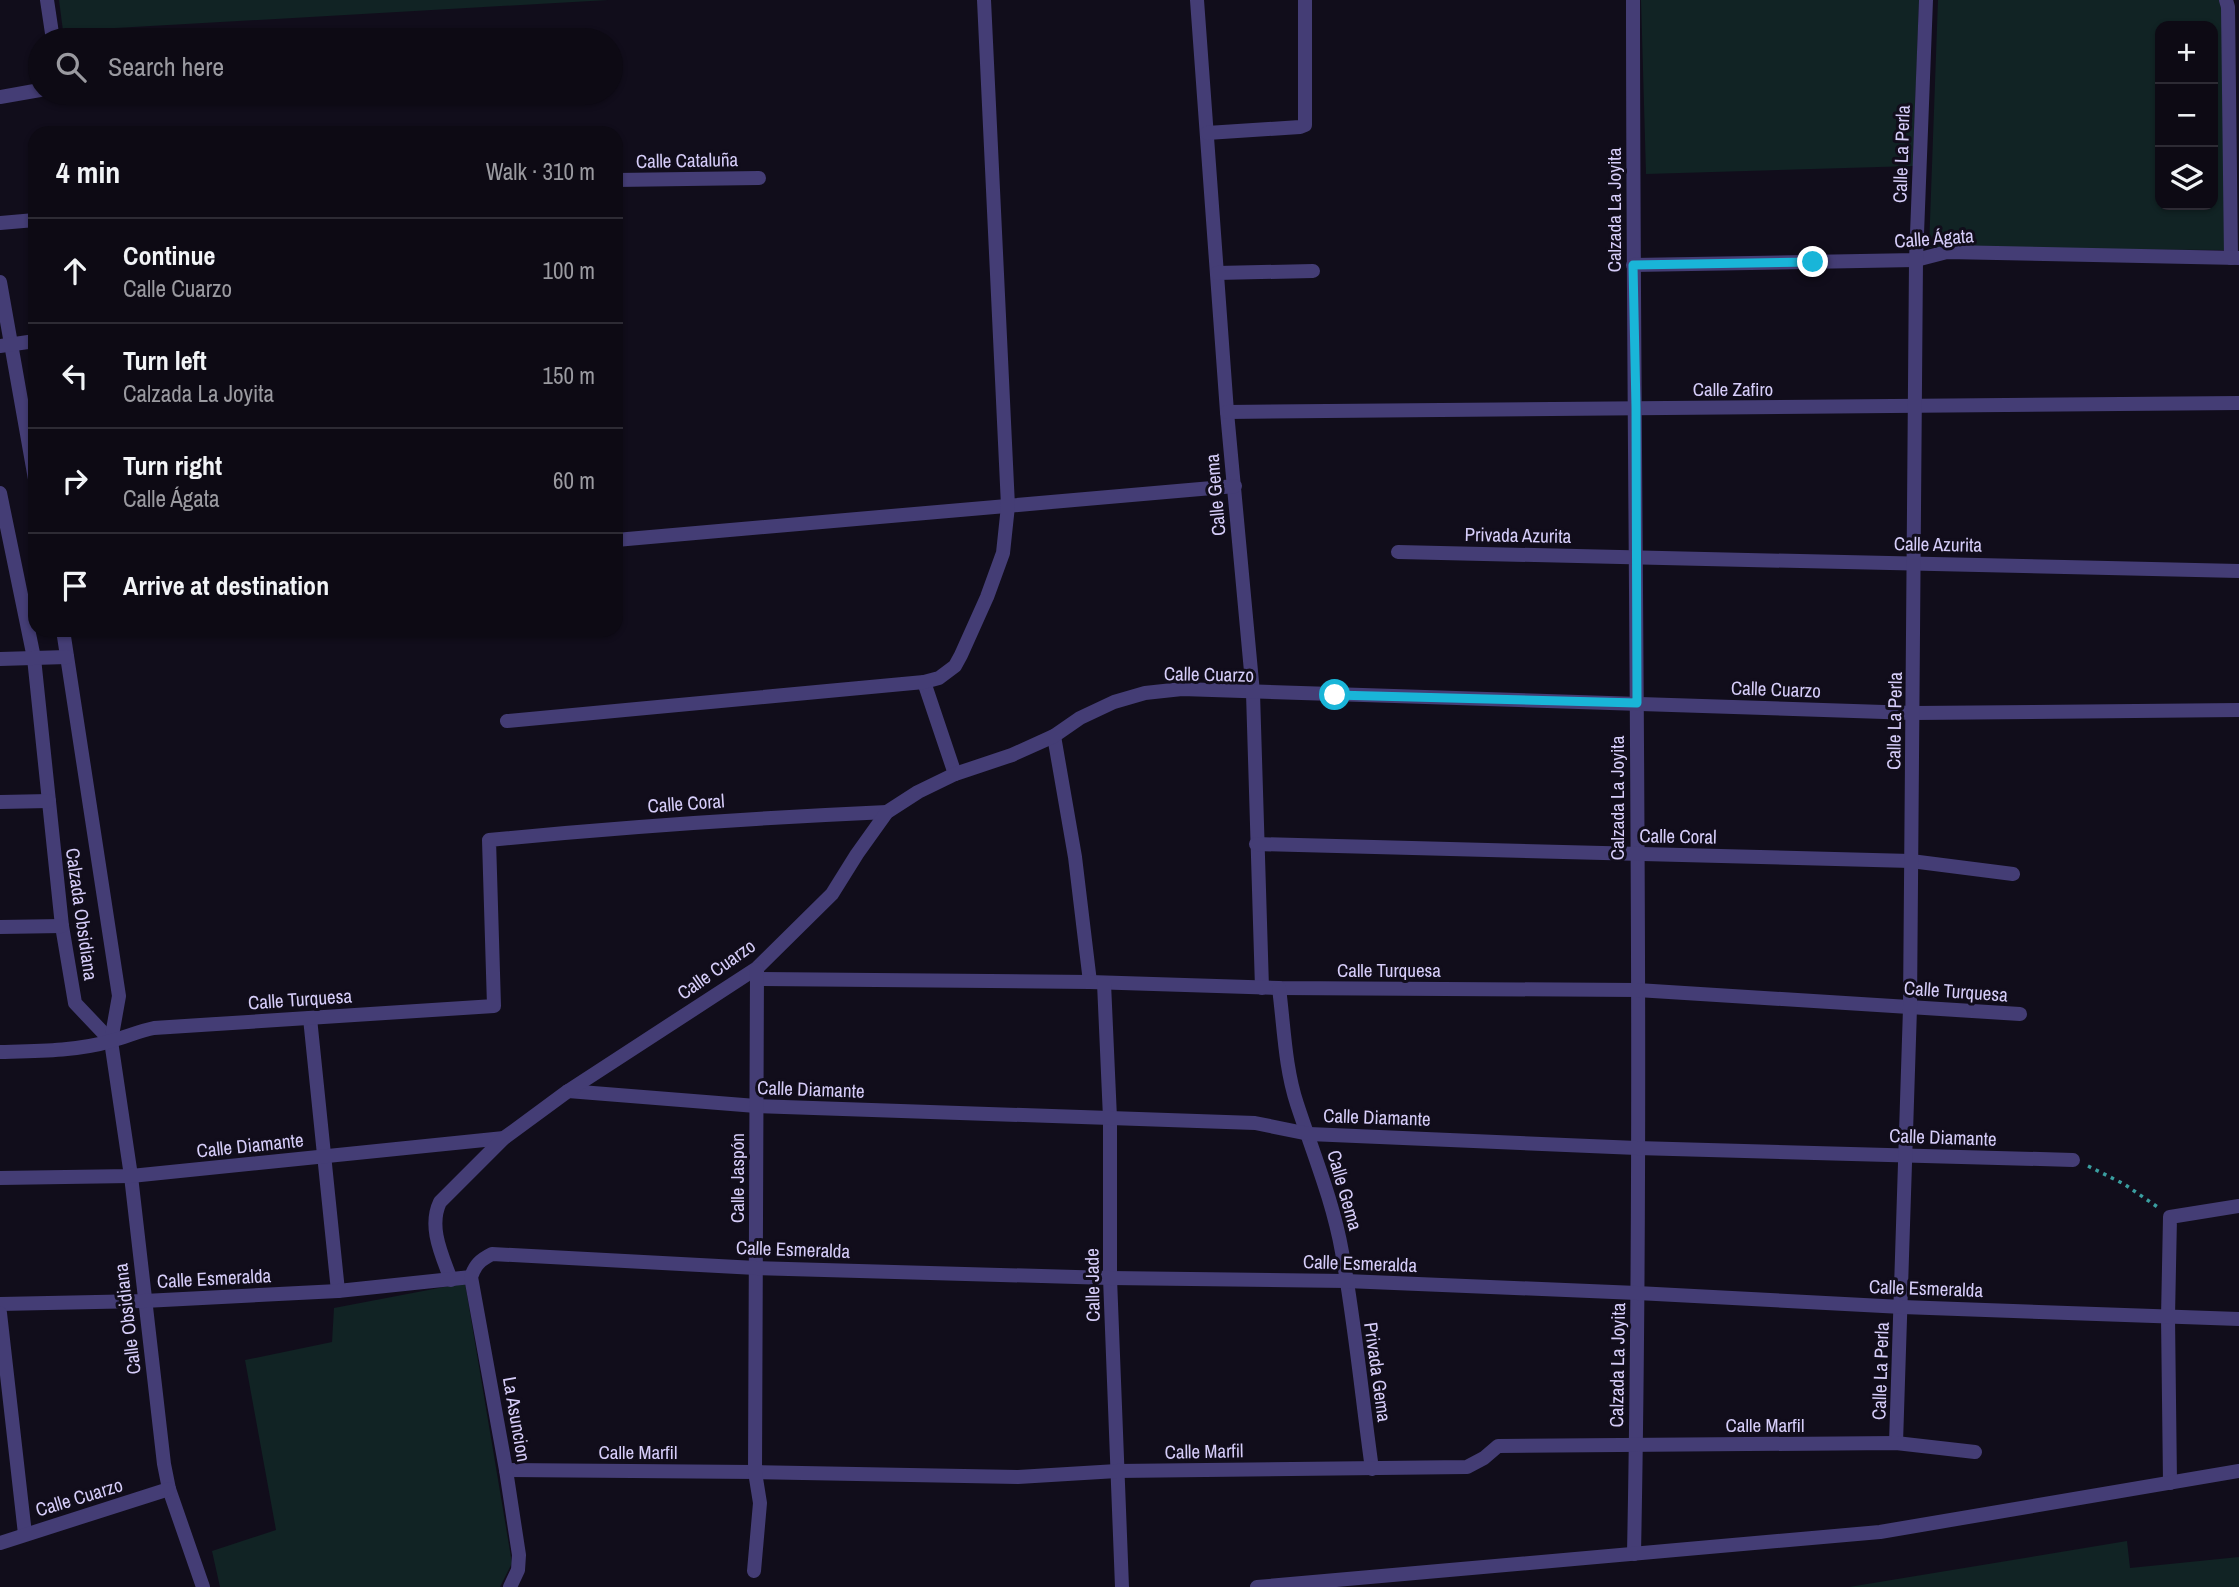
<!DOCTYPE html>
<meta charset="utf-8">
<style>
:root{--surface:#0d0a14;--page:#1b1822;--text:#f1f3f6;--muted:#9a9aa0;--line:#2d2b34}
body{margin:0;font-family:"Archivo Narrow",sans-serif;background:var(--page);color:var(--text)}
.controls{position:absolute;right:21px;top:21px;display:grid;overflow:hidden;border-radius:14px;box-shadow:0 2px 5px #0004}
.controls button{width:63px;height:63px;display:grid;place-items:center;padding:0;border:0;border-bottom:2px solid var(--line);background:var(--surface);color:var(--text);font:35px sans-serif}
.stop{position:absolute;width:21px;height:21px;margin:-16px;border:5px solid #19b5d8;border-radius:50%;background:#fff}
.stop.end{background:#19b5d8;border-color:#fff;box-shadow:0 2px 7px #0008}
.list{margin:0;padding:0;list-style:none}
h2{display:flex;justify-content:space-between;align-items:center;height:91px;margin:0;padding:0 28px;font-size:30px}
h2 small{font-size:23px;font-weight:400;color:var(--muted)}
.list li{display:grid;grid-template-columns:46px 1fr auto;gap:21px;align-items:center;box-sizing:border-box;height:105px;padding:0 28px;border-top:2px solid var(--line)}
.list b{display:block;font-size:26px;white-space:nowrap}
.list p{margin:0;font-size:23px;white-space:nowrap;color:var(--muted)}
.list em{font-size:23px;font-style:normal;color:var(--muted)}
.icon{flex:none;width:38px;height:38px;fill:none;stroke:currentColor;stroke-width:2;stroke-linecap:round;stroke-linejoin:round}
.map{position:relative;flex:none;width:2239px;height:1587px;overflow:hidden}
.search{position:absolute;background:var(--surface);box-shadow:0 2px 5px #0004;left:28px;top:28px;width:595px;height:77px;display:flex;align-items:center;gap:18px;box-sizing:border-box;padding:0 24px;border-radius:38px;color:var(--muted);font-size:26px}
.panel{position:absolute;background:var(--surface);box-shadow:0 2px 5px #0004;left:28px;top:126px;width:595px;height:511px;border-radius:21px}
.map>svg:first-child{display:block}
.green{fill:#112324;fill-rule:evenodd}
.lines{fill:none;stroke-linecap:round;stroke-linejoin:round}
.path{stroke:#3a9ea0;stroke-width:3.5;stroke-dasharray:3.5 5;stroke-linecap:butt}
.minor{stroke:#443d75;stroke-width:14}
.route{stroke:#19b5d8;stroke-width:9}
.labels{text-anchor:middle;stroke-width:6;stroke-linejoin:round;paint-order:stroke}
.street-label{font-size:19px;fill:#d6cdf9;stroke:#110d1b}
</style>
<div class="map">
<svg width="2239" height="1587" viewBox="0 0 2239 1587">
<rect width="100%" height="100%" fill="#110d1b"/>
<g class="green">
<polygon points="59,0 608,0 63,31"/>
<polygon points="1641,0 1919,0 1913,166 1646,174"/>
<path d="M 1938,0 L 2219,0 L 2224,19 L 2225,250 L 1929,248 ZM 2160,26 L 2213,26 L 2213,205 L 2160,205 Z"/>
<polygon points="465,1283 512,1563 500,1587 220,1587 212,1551 276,1530 245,1360 332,1342 334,1308"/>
<polygon points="2127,1541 2130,1568 2239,1557 2239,1587 1849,1587"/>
</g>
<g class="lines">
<polyline class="path" points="2088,1166 2124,1184 2159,1208"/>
<g class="minor">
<polyline points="47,0 53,40"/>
<polyline points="1197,0 1227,412 1253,693 1262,988"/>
<path d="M 1633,0 C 1633,518 1644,1036 1634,1554"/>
<polyline points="2226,0 2228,7 2231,258"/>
<polyline points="0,97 40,90"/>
<polyline points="1207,133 1300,127 1305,125 1305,0"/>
<polyline points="616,180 759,178"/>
<polyline points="0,223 35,220"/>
<polyline points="1633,265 1916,260 1947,252 2239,258"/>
<polyline points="1217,273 1313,271"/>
<polyline points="0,282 35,479"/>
<polyline points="0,346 35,341"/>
<polyline points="1227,412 2239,403"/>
<polyline points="0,493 34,658 62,926 75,1003 111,1041"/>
<polyline points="616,540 1235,486"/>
<polyline points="1398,552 2239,571"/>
<polyline points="63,630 119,996 111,1041 131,1176 164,1464 169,1489 203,1587"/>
<polyline points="0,659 67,657"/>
<polyline points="924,682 955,774"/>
<polyline points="507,721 924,682 939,678 955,666 961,655 987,597 1003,553 1008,506 984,0"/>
<polyline points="1054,736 1075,857 1090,982"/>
<polyline points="0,802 49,801"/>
<polyline points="1256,844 1911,861 2013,874"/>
<polyline points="0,927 62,926"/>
<polyline points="757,979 1090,982 1279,988 1637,990 2020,1014"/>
<polyline points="1104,983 1110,1118 1110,1278 1122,1587"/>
<path d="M 1279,988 C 1284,1027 1285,1068 1297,1104 C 1313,1153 1333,1201 1342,1252 C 1355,1324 1362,1397 1372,1469"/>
<polyline points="310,1018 338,1291"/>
<path d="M 0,1052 C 35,1051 78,1051 111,1041 C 126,1037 139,1031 154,1028 L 494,1006 L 489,840 C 621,827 754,818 887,812"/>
<polyline points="568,1091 756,1106 1255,1123 1309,1134 1637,1148 2073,1160"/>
<polyline points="0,1178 131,1176 504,1138"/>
<path d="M 451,1280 C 442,1255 428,1227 440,1202 L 504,1138 L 568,1091 L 757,968 L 832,894 L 857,854 L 887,812 L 918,792 L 955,774 L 1012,755 L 1054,736 L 1080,718 L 1114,702 L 1145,693 L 1182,689 L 1914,713 L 2239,710"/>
<polyline points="0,1304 144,1301 338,1291 471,1277"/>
<polyline points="0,1313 25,1534"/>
<polyline points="1896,1443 1910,1008 1916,260 1926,0"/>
<polyline points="506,1470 755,1472 1018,1477 1117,1471 1467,1467 1484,1458 1498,1446 1896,1443 1975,1452"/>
<polyline points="2170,1483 2168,1317 2170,1217 2239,1206"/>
<polyline points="0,1543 169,1489"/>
<polyline points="754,1571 760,1503 755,1472 757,969"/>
<path d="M 510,1587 L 518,1570 L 519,1555 L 506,1470 L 471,1277 C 475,1265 480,1260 492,1254 L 756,1268 L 1110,1278 L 1346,1281 L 1637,1293 L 1902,1307 L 2239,1319"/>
<polyline points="1257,1587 1880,1532 2239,1471"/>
</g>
</g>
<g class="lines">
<polyline class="route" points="1335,695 1637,703 1636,408 1633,265 1813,262"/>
</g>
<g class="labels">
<g class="street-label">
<text transform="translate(1901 154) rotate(-88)" y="7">Calle La Perla</text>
<text transform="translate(687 160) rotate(-1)" y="7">Calle Cataluña</text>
<text transform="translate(1614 210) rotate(-90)" y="7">Calzada La Joyita</text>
<text transform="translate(1934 238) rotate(-4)" y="7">Calle Ágata</text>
<text x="1733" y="396">Calle Zafiro</text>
<text transform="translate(1215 495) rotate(-95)" y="7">Calle Gema</text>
<text transform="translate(1518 535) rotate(1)" y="7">Privada Azurita</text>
<text transform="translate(1938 544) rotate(1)" y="7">Calle Azurita</text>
<text transform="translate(1209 674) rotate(1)" y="7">Calle Cuarzo</text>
<text transform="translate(1776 689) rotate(2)" y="7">Calle Cuarzo</text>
<text transform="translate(1894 721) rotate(-89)" y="7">Calle La Perla</text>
<text transform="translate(1617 798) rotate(-90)" y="7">Calzada La Joyita</text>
<text transform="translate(686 803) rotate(-4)" y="7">Calle Coral</text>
<text transform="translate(1678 836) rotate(1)" y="7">Calle Coral</text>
<text transform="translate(82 914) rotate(82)" y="7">Calzada Obsidiana</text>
<text transform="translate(716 969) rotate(-35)" y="7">Calle Cuarzo</text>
<text x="1389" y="977">Calle Turquesa</text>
<text transform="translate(1956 991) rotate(4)" y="7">Calle Turquesa</text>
<text transform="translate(300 999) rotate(-4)" y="7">Calle Turquesa</text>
<text transform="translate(811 1089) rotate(2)" y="7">Calle Diamante</text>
<text transform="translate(1377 1117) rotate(2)" y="7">Calle Diamante</text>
<text transform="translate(1943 1137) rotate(2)" y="7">Calle Diamante</text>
<text transform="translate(250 1145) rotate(-6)" y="7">Calle Diamante</text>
<text transform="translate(737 1178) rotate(-90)" y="7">Calle Jaspón</text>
<text transform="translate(1345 1190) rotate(74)" y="7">Calle Gema</text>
<text transform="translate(793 1249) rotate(2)" y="7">Calle Esmeralda</text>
<text transform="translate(1360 1263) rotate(2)" y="7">Calle Esmeralda</text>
<text transform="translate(214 1278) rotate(-3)" y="7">Calle Esmeralda</text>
<text transform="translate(1092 1285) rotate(-91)" y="7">Calle Jade</text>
<text transform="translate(1926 1288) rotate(2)" y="7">Calle Esmeralda</text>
<text transform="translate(127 1319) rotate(-97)" y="7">Calle Obsidiana</text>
<text transform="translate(1617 1365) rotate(-89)" y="7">Calzada La Joyita</text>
<text transform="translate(1880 1371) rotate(-88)" y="7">Calle La Perla</text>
<text transform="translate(1378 1372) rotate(82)" y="7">Privada Gema</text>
<text transform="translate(517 1419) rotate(80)" y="7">La Asuncion</text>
<text x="1765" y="1432">Calle Marfil</text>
<text transform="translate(1204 1451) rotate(-1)" y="7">Calle Marfil</text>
<text x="638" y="1459">Calle Marfil</text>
<text transform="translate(79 1497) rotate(-17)" y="7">Calle Cuarzo</text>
</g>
</g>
</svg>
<div class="controls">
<button>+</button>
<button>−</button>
<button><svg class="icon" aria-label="layers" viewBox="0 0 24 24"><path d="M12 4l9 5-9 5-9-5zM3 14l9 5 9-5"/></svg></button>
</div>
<div class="stop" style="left:1335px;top:695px"></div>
<div class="stop end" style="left:1813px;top:262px"></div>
<div class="search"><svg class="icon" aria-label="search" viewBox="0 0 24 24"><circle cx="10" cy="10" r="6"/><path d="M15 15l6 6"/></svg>Search here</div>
<section class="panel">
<h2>4 min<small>Walk · 310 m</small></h2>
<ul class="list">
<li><svg class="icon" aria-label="ahead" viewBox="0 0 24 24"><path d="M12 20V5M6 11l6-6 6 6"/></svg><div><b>Continue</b><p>Calle Cuarzo</p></div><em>100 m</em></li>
<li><svg class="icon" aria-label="left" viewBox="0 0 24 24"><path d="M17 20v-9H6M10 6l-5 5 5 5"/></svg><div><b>Turn left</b><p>Calzada La Joyita</p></div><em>150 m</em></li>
<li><svg class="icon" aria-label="right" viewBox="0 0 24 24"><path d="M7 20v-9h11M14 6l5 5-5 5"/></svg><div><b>Turn right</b><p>Calle Ágata</p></div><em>60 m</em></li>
<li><svg class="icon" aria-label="arrive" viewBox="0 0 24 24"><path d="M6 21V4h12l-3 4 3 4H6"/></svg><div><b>Arrive at destination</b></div></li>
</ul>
</section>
</div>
